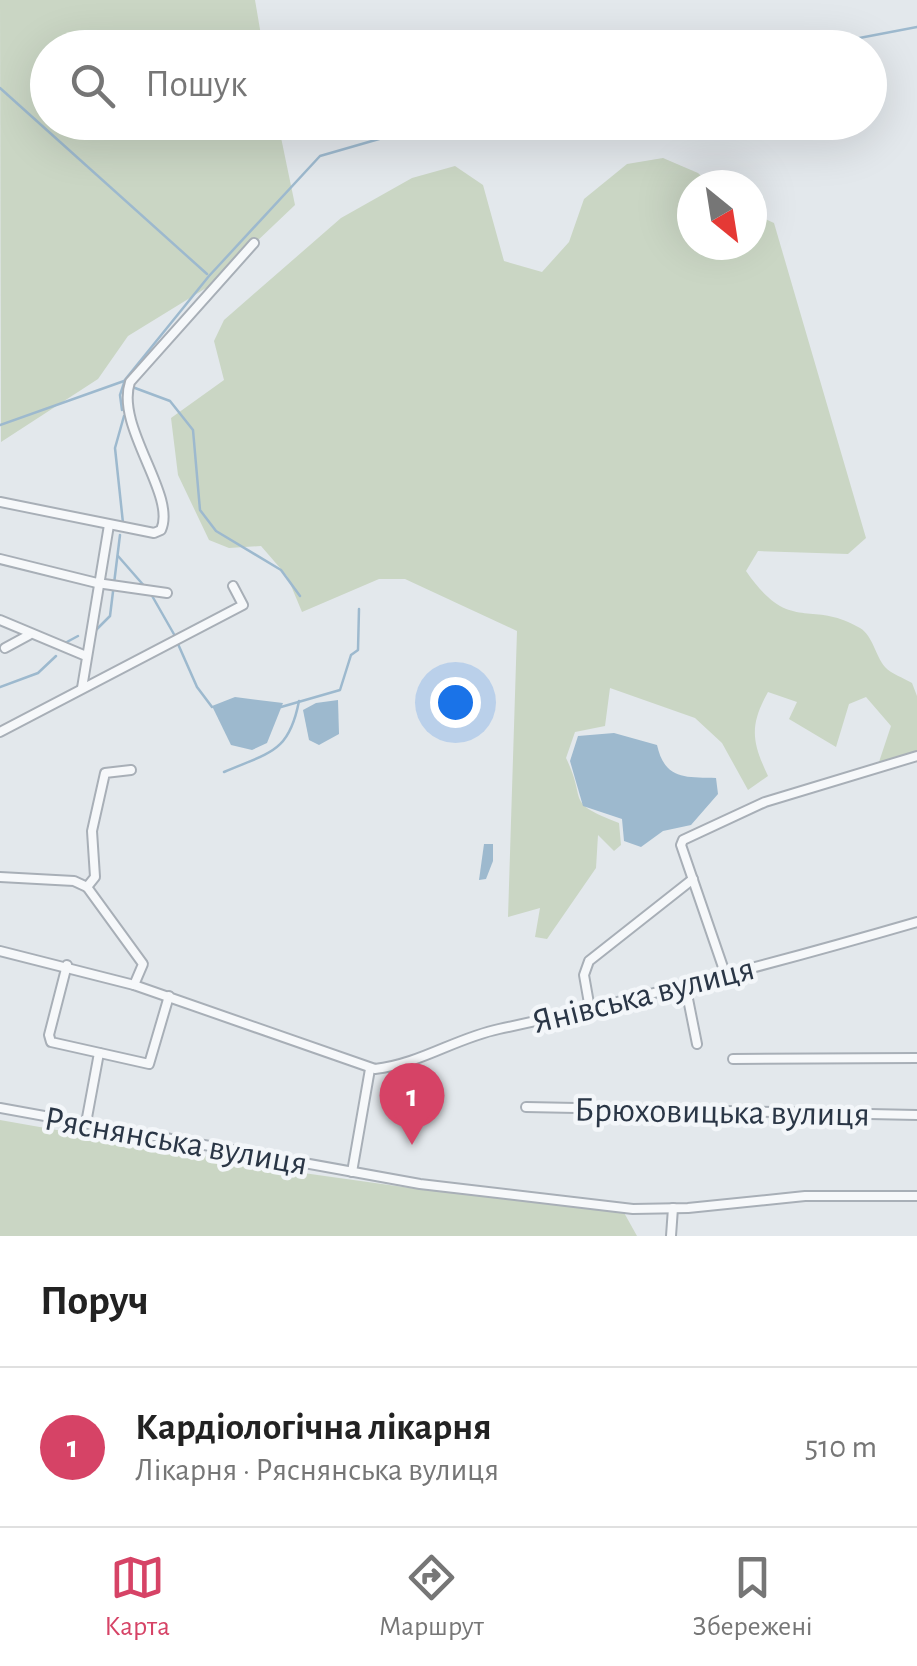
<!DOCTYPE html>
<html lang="uk">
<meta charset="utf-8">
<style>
:root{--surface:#fff;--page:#f6f6f6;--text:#222;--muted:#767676;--line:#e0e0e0;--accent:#d64366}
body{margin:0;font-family:"Alegreya Sans",sans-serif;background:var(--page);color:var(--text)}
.compass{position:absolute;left:677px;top:170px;width:90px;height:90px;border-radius:50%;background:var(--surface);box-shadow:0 10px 40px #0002;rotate:150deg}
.you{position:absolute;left:455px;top:702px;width:35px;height:35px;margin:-25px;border:8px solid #fff;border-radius:50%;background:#1a73e8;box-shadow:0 0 0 15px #1a73e833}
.badge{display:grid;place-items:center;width:65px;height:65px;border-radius:50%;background:var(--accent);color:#fff;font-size:32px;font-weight:700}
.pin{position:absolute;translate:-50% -82px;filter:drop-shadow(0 2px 5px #0008)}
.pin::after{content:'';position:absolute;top:52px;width:35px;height:30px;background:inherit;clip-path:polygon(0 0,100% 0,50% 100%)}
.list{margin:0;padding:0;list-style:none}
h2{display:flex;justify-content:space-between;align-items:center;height:130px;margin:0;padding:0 40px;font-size:42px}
h2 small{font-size:32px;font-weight:400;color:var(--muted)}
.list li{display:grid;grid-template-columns:65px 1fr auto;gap:30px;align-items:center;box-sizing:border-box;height:160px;padding:0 40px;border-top:2px solid var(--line)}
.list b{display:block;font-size:38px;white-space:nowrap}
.list p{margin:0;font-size:32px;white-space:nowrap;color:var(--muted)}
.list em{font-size:32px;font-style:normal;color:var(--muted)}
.icon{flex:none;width:55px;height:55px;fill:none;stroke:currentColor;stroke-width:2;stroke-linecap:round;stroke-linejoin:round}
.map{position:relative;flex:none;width:917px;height:1236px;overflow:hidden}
.search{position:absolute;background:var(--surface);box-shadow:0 10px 40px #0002;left:30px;right:30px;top:30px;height:110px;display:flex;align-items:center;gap:25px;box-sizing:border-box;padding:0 35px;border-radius:55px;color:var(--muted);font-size:38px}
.sheet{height:290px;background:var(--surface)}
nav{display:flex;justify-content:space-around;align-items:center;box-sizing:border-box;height:140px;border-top:2px solid var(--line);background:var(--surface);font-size:28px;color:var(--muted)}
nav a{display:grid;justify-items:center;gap:5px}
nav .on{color:var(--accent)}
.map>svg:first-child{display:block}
.green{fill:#cad6c4}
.water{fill:#9db9ce}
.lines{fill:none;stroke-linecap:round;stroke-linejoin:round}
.stream{stroke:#9db9ce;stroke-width:2.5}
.minor-casing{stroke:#a8afb7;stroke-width:12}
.minor{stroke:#f6f8fa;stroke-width:8}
.labels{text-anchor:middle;stroke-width:9;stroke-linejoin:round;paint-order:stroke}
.street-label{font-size:35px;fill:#2a3646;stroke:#f3f6f9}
</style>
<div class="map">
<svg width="917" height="1236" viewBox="0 0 917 1236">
<rect width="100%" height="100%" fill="#e3e8ec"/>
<g class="green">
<polygon points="0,0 255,0 263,47 48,48 48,122 278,123 295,205 211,285 128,336 98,379 1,442"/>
<path d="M 663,158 L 698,173 L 711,185 L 692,185 L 692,245 L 752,245 L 752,213 L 774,223 L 866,538 L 848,554 L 758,551 L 746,571 C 791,636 810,598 860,628 C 873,636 875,655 885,667 C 891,674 904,678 912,683 L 917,696 L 917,755 L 877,768 L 891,726 L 866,697 L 849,704 L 836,747 L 789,719 L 797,702 L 768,692 C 749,726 752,742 768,776 L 748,790 L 722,743 L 695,718 L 610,688 L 605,726 L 575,732 L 566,758 C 588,803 563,801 619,823 L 621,845 L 614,851 L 598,835 L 596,868 L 547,939 L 535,937 L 540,908 L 508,917 L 517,631 L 405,579 L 379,579 L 302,612 L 287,576 L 261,546 L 229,548 L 209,540 L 178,475 L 171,418 L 224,380 L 214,341 L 224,320 L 341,218 L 412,178 L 455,166 L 483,185 L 504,261 L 542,272 L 569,242 L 584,199 L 627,164 Z"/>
<polygon points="0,1120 289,1171 425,1190 622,1209 637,1236 0,1236"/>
</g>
<g class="water">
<polygon points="235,697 283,703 267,743 252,750 231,745 212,706"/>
<polygon points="338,700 339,734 319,745 309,740 303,710 316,703"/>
<path d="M 614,733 L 657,745 C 665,780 685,777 716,778 L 718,794 L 691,825 L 663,831 L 641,847 L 624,841 L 622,819 L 583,806 L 570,761 L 578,736 Z"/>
<polygon points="484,844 493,844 493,861 486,879 479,880"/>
</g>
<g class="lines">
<g class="stream">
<polyline points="807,48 917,27"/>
<polyline points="0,88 207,274"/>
<polyline points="135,388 170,401 193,430 200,510 216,531 281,570 300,596"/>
<polyline points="122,410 120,395 124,383"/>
<polyline points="0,425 124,381 209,276 320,156 438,122"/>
<polyline points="123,523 115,448 124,416"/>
<polyline points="118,556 146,588"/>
<polyline points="151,594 175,636"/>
<polyline points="95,631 110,616 120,535"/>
<polyline points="65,643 78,636"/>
<polyline points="178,644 197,687 212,707"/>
<polyline points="0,687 38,673 56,656"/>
<polyline points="281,707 340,690 351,655 358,650 359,609"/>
<path d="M 224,772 C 270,752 289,753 299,701"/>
</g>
<g class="minor-casing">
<g id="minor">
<path d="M 0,502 L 154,533 L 161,530 C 177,495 115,427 130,382 L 254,243"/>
<polyline points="0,559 97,583 167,593"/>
<polyline points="0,620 86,656"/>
<polyline points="5,648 29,635"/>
<polyline points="82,688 109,525"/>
<polyline points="0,732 243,605 233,586"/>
<polyline points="131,770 105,773 92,831 95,877 87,887 143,964 134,985"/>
<polyline points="0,877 74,881 87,887"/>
<path d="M 0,951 L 134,985 L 375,1069 C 420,1064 456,1038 499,1029 C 639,999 779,962 917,922"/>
<polyline points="67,965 49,1035 51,1042 149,1064 169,996"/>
<polyline points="725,973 681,845 683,840 765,802 917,756"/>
<polyline points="685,984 697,1044"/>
<polyline points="590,1009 584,975 589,961 693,879"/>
<polyline points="733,1059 917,1058"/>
<polyline points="526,1107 917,1115"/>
<polyline points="0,1108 420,1184 633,1209 688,1208 805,1196 917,1196"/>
<polyline points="86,1123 99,1053"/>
<polyline points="352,1172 370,1069"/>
<polyline points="671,1236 673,1208"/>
</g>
</g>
<use href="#minor" class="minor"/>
</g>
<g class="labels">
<g class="street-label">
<text transform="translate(643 994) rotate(-14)" y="12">Янівська вулиця</text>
<text transform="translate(722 1111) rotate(1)" y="12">Брюховицька вулиця</text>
<text transform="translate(176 1140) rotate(10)" y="12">Ряснянська вулиця</text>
</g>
</g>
</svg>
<svg class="compass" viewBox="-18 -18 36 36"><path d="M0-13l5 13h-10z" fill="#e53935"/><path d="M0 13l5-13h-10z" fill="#767676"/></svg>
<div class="you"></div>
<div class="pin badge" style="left:412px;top:1145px">1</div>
<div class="search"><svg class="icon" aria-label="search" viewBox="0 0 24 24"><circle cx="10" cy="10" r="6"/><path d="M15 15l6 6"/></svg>Пошук</div>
</div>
<section class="sheet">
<h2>Поруч<small></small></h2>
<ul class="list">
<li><span class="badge">1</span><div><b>Кардіологічна лікарня</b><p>Лікарня · Ряснянська вулиця</p></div><em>510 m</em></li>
</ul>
</section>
<nav>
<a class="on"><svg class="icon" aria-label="map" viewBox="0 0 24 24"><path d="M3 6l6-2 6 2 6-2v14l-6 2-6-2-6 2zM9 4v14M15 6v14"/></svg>Карта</a>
<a><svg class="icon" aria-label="directions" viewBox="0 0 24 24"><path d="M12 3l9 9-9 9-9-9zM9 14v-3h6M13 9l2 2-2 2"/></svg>Маршрут</a>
<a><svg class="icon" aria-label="saved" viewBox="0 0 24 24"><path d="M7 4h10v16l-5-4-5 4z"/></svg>Збережені</a>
</nav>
